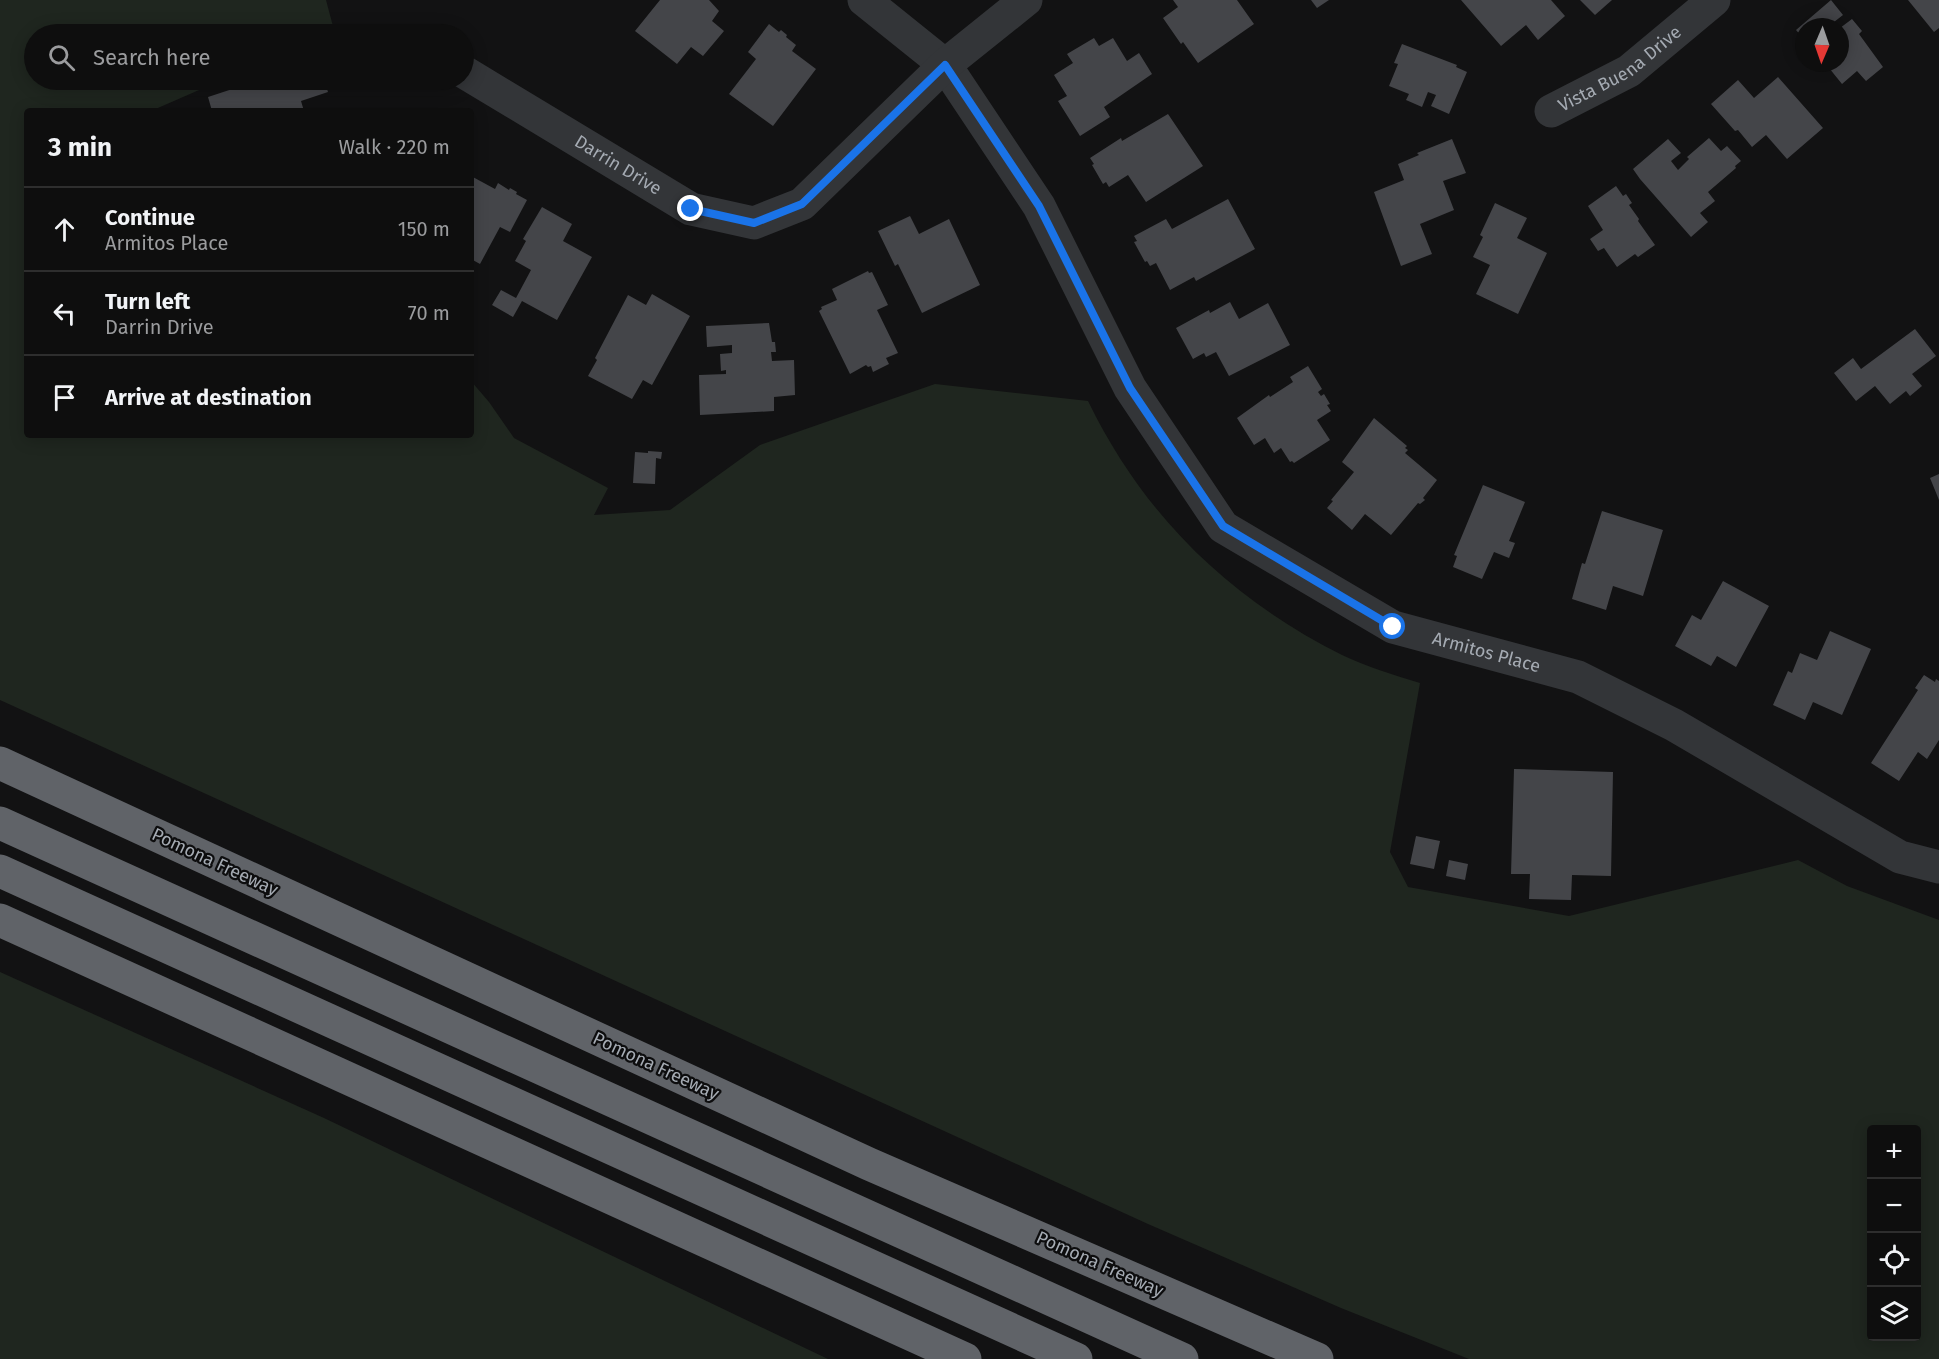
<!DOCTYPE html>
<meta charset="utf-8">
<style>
:root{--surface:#0e0e0e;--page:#1c1c1c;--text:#f1f3f6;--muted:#9b9c9e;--line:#2e2e2e}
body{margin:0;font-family:"Fira Sans",sans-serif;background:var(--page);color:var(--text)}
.controls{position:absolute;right:18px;bottom:18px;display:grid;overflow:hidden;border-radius:6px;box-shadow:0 3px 15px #0003}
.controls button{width:54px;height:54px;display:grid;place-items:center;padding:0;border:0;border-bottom:2px solid var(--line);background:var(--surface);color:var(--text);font:30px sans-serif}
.compass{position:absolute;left:1795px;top:18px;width:54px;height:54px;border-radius:50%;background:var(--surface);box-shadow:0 3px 15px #0003;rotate:182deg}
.stop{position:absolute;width:18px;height:18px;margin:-14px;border:4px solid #1a73e8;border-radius:50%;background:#fff}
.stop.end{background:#1a73e8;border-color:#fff;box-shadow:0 2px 6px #0008}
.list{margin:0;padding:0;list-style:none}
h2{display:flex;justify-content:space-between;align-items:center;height:78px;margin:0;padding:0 24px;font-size:26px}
h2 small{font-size:20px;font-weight:400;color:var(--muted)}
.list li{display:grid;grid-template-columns:39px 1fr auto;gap:18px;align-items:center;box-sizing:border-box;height:84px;padding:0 24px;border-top:2px solid var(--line)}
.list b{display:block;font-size:22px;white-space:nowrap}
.list p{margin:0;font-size:20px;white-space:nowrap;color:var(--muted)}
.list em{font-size:20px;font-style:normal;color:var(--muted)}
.icon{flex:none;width:33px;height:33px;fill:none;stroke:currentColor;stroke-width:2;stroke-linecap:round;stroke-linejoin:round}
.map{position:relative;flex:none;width:1939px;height:1359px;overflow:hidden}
.search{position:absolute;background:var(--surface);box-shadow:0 3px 15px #0003;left:24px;top:24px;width:450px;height:66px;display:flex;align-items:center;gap:15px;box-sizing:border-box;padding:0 21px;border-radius:33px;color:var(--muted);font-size:22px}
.panel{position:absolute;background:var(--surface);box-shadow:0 3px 15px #0003;left:24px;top:108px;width:450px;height:330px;border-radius:6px}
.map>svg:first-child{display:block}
.green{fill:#1f261f;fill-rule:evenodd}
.building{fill:#444549}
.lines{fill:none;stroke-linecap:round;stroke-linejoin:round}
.minor{stroke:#333538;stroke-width:33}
.motorway{stroke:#606368;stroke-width:33}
.route{stroke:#1a73e8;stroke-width:8}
.labels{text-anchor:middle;stroke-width:4.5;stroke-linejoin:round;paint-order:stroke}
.street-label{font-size:18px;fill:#a5abb3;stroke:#0d0d0e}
</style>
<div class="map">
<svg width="1939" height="1359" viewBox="0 0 1939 1359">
<rect width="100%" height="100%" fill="#121213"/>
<g class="green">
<path d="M 0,0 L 326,0 L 334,30 L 324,34 L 34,34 L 34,80 L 222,80 L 151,111 L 27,111 L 27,435 L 471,435 L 471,381 L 489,402 L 514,438 L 608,488 L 594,515 L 670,510 L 760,445 L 935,384 L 1088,401 C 1144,516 1229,598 1342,655 C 1367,667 1394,675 1420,683 L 1390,852 L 1408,887 L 1569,916 L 1798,860 L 1847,886 L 1939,920 L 1939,1359 L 1469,1359 L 1341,1308 L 1148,1224 L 0,700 ZM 1872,1130 L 1916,1130 L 1916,1336 L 1872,1336 Z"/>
<polygon points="0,972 324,1118 828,1359 0,1359"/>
</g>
<g class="building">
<polygon points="660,0 709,0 719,11 712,21 724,31 703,56 691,47 677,64 635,31"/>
<polygon points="1173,0 1237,0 1254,24 1198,63 1183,42 1181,44 1163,18 1178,7"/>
<polygon points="1311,0 1329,0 1317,8"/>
<polygon points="1461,0 1551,0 1565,16 1538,40 1526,25 1501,46"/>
<polygon points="1580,0 1612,0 1595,15"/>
<polygon points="1831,0 1843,15 1834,22 1838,27 1804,27 1804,39 1796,30"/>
<polygon points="1908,0 1939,0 1939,28 1934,32"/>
<polygon points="1852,19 1862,31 1859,34 1883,67 1866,81 1857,71 1842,84 1825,63 1840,63 1840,28"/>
<polygon points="769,24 779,32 781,30 787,35 786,37 796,45 792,51 816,69 773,126 729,94 756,59 748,52"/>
<polygon points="1094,38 1099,46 1113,38 1127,61 1139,53 1152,74 1104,107 1110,117 1080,136 1058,101 1067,96 1054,75 1073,63 1067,54"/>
<polygon points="1402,44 1457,65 1456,67 1467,72 1449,114 1431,106 1436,95 1428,92 1422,107 1406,100 1409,94 1389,86 1398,64 1394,63"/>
<polygon points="1778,77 1823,128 1787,159 1766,135 1752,147 1738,130 1735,131 1711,104 1738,80 1754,98"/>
<polygon points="260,80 324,80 328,92 301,101 304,111 212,111 208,97"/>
<polygon points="1168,114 1203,166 1146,202 1128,175 1109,187 1106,182 1103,184 1092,165 1094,164 1090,158 1121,138 1122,141"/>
<polygon points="1709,138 1721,151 1727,146 1741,161 1735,166 1736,168 1708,192 1715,201 1700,213 1708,222 1691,237 1640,179 1633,169 1668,139 1681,153 1671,161 1678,170 1689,159 1687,157"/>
<polygon points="1452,139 1466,173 1443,181 1454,210 1420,224 1432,254 1401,266 1374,192 1404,180 1398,164 1419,155 1417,153"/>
<polygon points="471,176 495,189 498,183 509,190 510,188 517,192 516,194 527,200 510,232 500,227 480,264 471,259"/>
<polygon points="1616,186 1623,196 1626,194 1632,203 1629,205 1639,219 1638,221 1655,245 1638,257 1635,254 1617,267 1604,248 1598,251 1590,239 1603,230 1588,206"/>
<polygon points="1228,199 1255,249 1196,281 1194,277 1170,290 1156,263 1150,266 1147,261 1145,262 1134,242 1137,241 1134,236 1166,219 1172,229"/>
<polygon points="1495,203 1527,218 1517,238 1547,253 1518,314 1476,294 1490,265 1473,257 1483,237 1480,235"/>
<polygon points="542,207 572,224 563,241 592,257 557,320 522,301 513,317 492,305 501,290 516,298 531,270 515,261 526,241 523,239"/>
<polygon points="910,216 919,234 949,219 980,285 922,313 898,264 895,266 878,231"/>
<polygon points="868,271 869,273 872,272 888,305 877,310 898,353 886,358 889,364 873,372 871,366 868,367 866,365 850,374 819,311 822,309 821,307 837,300 832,289"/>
<polygon points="652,294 690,316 652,385 643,380 632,399 588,376 597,360 595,358 628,295 646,305"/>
<polygon points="1230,302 1239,319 1268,303 1290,345 1229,376 1216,352 1206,357 1204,353 1193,359 1176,328 1209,310 1210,313"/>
<polygon points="769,323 772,342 775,342 776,352 771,352 772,361 794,360 795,395 774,397 774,411 700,415 699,375 726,374 726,370 721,371 720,354 732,353 732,345 707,347 706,326"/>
<polygon points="1915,329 1936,356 1912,374 1922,386 1910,396 1906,391 1890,404 1875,386 1856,401 1834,373 1853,358 1861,369"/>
<polygon points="1308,366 1322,389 1318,392 1321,396 1324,394 1330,404 1327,405 1331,411 1317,420 1330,440 1294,463 1292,461 1290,462 1281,448 1274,453 1265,438 1254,445 1237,418 1269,395 1270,397 1293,382 1290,377"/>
<polygon points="1374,418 1407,446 1405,448 1408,450 1405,453 1437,480 1423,498 1425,500 1420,504 1418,503 1391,535 1365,514 1352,530 1327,508 1333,501 1331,500 1354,472 1342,462"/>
<polygon points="648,451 662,452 661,459 656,458 655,484 633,483 635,452 648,453"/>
<polygon points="1939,474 1939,500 1930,478"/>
<polygon points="1483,485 1525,502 1509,541 1515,543 1509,558 1494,552 1482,579 1453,567 1457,556 1454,555"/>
<polygon points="1602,511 1663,530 1643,596 1613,586 1606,610 1572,599 1582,563 1585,564"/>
<polygon points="1723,581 1769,606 1736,667 1717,656 1711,666 1675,646 1692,615 1701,620"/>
<polygon points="1830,631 1871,649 1842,715 1813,702 1805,720 1773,705 1788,671 1792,673 1800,653 1817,660"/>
<polygon points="1924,675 1935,682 1936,679 1939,681 1939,740 1927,759 1918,752 1899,781 1871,763 1918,690 1915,688"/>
<polygon points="1514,769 1613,772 1611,876 1572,875 1571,900 1529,899 1530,874 1511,874"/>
<polygon points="1416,836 1440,841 1434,869 1410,864"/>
<polygon points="1449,860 1468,864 1465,880 1446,876"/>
</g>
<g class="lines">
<g class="minor">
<path id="s1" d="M 864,0 L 945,65 L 1039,206 L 1130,388 L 1223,527 L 1393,627 L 1578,677 L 1674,725 L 1900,857 L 1939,867"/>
<path id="s2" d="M 464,72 L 691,209 L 754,223 L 802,204 L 945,65 L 1026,0"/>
<path id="s3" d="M 1551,111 L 1629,71 L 1714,0"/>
</g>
<g class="motorway">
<polyline points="0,763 869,1164 1317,1359"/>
<polyline points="0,823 1182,1359"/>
<polyline points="0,871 1076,1359"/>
<polyline points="0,920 965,1359"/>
</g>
</g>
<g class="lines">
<polyline class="route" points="691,209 754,223 802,204 945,65 1039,206 1130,388 1223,526 1393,627"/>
</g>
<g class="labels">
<g class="street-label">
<text dy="6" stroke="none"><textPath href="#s3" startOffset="81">Vista Buena Drive</textPath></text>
<text dy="6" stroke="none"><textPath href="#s2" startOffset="180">Darrin Drive</textPath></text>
<text dy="6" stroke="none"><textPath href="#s1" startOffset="938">Armitos Place</textPath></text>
<text transform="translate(215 862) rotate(25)" y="6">Pomona Freeway</text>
<text transform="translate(656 1066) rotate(25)" y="6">Pomona Freeway</text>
<text transform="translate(1100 1264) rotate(24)" y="6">Pomona Freeway</text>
</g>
</g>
</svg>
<div class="controls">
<button>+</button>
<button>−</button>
<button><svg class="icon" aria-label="locate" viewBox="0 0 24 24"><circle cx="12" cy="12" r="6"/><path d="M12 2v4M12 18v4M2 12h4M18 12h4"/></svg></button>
<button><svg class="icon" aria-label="layers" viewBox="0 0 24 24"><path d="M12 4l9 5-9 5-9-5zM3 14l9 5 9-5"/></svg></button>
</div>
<svg class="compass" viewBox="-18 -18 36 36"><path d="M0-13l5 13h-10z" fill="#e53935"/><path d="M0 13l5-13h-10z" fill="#9b9c9e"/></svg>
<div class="stop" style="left:1393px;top:627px"></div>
<div class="stop end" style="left:691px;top:209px"></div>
<div class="search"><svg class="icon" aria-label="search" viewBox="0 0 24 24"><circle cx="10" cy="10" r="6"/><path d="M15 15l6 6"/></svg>Search here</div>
<section class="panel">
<h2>3 min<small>Walk · 220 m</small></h2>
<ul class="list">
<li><svg class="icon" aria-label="ahead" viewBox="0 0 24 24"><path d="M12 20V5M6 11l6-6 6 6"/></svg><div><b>Continue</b><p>Armitos Place</p></div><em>150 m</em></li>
<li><svg class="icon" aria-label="left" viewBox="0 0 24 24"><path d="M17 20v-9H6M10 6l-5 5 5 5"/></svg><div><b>Turn left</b><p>Darrin Drive</p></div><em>70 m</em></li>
<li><svg class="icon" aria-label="arrive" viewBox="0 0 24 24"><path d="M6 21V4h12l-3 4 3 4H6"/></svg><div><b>Arrive at destination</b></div></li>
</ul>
</section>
</div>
